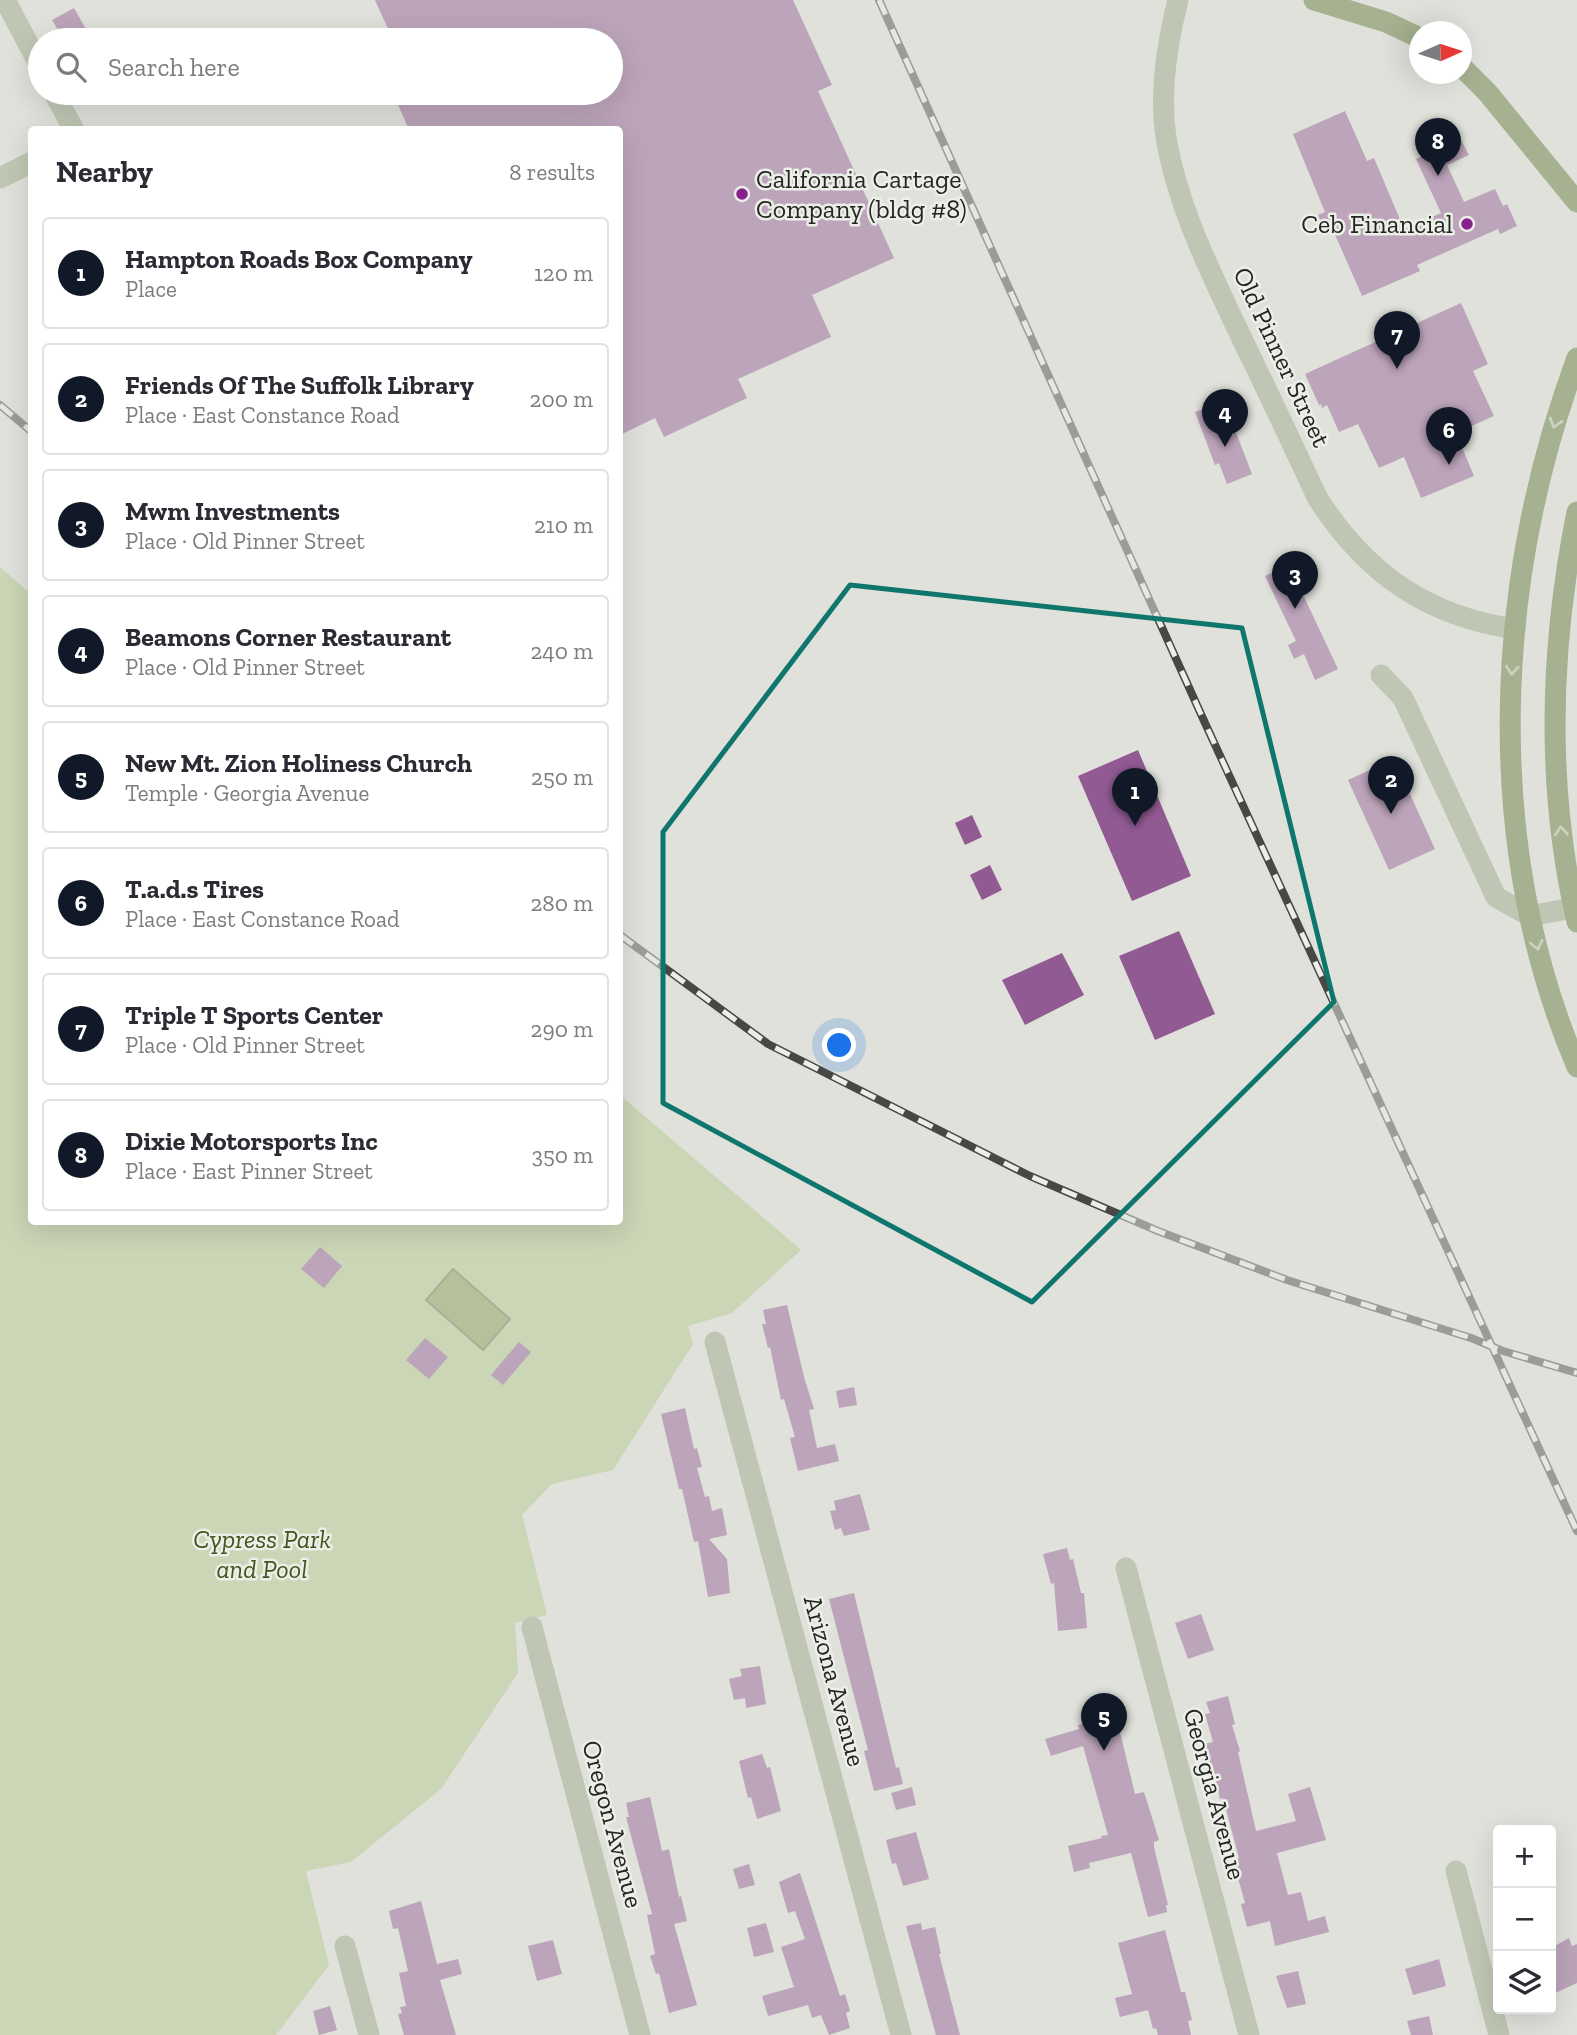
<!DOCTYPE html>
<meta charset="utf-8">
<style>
:root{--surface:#fff;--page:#f7f7f7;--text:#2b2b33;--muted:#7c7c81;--line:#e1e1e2;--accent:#111827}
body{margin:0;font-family:"Zilla Slab",serif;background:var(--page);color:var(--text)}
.controls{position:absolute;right:21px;bottom:21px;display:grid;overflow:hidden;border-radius:7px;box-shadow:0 7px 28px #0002}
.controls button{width:63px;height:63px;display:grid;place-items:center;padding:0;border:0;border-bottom:2px solid var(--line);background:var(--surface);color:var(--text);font:35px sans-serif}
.compass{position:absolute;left:1409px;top:21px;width:63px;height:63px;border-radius:50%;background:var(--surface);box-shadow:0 7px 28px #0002;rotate:87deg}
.you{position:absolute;left:840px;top:1046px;width:24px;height:24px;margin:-18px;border:5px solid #fff;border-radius:50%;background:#1a73e8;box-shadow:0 0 0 10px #1a73e833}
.badge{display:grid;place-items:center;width:46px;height:46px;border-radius:50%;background:var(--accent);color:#fff;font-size:23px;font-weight:700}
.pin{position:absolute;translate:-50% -58px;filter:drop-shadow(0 2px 4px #0008)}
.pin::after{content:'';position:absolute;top:37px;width:24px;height:21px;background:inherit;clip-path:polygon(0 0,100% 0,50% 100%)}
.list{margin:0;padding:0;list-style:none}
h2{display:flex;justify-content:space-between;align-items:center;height:91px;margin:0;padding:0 28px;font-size:30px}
h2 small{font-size:23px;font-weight:400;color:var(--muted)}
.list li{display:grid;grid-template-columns:46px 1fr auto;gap:21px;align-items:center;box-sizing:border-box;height:112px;margin:0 14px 14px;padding:0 14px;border:2px solid var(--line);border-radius:7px}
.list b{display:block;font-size:26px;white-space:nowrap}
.list p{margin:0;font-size:23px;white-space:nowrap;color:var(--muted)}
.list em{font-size:23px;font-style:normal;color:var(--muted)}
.icon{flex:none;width:38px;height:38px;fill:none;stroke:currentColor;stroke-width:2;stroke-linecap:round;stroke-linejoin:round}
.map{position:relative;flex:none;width:1577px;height:2035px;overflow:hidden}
.search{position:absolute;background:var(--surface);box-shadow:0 7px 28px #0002;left:28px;top:28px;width:595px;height:77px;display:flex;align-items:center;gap:18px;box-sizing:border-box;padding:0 24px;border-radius:38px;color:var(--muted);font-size:26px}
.panel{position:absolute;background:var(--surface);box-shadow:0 7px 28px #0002;left:28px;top:126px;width:595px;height:1099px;border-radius:7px}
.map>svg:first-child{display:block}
.green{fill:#b2c88a}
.water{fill:#819a4d;stroke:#657740;stroke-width:2}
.building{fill:#925a93}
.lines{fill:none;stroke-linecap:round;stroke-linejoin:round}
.minor{stroke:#9aa685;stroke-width:21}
.major{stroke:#617536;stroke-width:21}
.rail-casing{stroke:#474844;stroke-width:8}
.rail{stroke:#ecefe8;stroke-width:5;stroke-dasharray:16;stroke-linecap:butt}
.oneway{stroke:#b4bea1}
.marked{fill:none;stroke:#0f766e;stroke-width:5;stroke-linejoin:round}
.poi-dot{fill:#86228b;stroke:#ecefe8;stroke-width:2.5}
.labels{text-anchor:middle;stroke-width:5;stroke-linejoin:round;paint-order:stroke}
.poi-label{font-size:26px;fill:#242522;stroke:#ecefe8;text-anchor:start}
.street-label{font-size:26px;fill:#242522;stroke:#ecefe8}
.park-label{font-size:26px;font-style:italic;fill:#44541d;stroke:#ecefe8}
</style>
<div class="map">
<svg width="1577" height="2035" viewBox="0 0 1577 2035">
<rect width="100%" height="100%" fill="#dfe1da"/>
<polygon class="green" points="0,567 31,594 32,1222 620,1222 620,1095 801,1250 732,1313 688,1326 693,1344 613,1470 552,1484 522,1515 547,1615 515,1623 518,1673 441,1789 351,1862 306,1871 329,1965 276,2035 0,2035"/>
<polygon class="water" points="453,1269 510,1319 483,1350 426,1300"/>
<g class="building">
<polygon points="375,0 793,0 832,85 818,91 894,258 812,295 831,337 738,379 747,398 664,437 655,418 620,435 620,130 409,130 393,93 611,93 611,40 393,40"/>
<polygon points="74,8 92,40 64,40 52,20"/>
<polygon points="1345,111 1367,161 1374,158 1404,229 1441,213 1416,159 1460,138 1469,155 1447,165 1464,202 1495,189 1503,206 1507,204 1517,226 1500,234 1498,229 1417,265 1420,271 1362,296 1333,230 1326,233 1318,215 1325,212 1293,134"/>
<polygon points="1461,303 1488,364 1473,371 1494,416 1456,433 1474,476 1421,498 1404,457 1379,468 1358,424 1339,432 1327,405 1322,408 1321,404 1319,405 1305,374"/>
<polygon points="1221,402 1232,431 1235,430 1252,474 1227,484 1219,463 1215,465 1195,412"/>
<polygon points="1289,565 1338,669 1315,680 1304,654 1294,659 1288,645 1296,641 1265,576"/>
<polygon points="1138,750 1191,876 1132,901 1078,776"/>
<polygon points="1394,759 1435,849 1389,870 1348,780"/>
<polygon points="972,815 982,837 965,845 955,823"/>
<polygon points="990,865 1002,890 982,900 970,875"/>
<polygon points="1179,931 1215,1014 1155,1040 1119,956"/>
<polygon points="1062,953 1084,995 1025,1025 1002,980"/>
<polygon points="320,1247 342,1266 324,1288 301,1269"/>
<polygon points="787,1305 804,1377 814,1409 809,1410 817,1448 835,1444 839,1461 798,1471 790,1438 795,1437 784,1399 781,1400 770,1347 768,1348 762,1324 766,1324 763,1310"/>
<polygon points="425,1338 448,1357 429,1379 406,1360"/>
<polygon points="519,1342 531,1352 503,1385 491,1375"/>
<polygon points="854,1387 857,1405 839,1408 836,1391"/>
<polygon points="685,1408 694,1449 697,1448 702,1467 697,1468 705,1497 709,1496 712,1511 722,1508 727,1535 709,1539 727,1559 730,1593 708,1597 698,1541 694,1542 682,1489 679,1489 661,1414"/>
<polygon points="860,1494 870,1530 844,1536 841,1528 835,1530 830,1511 836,1510 834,1501"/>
<polygon points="1067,1548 1070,1560 1073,1559 1081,1593 1084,1593 1087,1628 1058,1631 1054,1583 1051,1584 1043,1554"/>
<polygon points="854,1593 896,1768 899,1767 903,1784 874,1791 864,1751 868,1750 829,1599"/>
<polygon points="1201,1614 1214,1650 1188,1659 1175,1623"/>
<polygon points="760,1666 766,1704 746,1708 745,1698 734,1700 729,1679 742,1676 740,1669"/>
<polygon points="1228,1696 1235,1724 1232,1725 1240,1751 1238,1752 1256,1831 1296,1821 1288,1794 1310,1787 1326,1840 1277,1853 1288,1895 1301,1892 1308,1921 1325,1916 1329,1932 1275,1946 1270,1921 1247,1927 1241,1904 1245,1903 1233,1860 1239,1858 1223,1798 1220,1799 1213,1767 1211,1767 1204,1744 1213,1742 1205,1714 1210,1713 1206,1702"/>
<polygon points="1116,1716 1135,1794 1144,1792 1159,1840 1154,1842 1154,1847 1168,1905 1166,1905 1167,1912 1148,1917 1131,1853 1089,1863 1090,1868 1074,1872 1068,1846 1102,1838 1101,1836 1108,1835 1083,1746 1051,1756 1045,1739 1079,1729 1078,1725"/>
<polygon points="762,1754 767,1768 770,1767 781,1811 757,1819 751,1797 748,1798 739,1761"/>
<polygon points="912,1787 916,1805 896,1810 891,1793"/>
<polygon points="650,1797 662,1851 669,1849 679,1897 681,1896 686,1917 687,1921 674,1924 697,2005 669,2013 659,1973 656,1974 650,1956 655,1954 647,1915 652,1914 626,1817 629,1817 626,1803"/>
<polygon points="916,1832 929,1879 903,1886 896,1863 892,1864 886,1840"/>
<polygon points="749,1864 755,1885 739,1889 733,1869"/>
<polygon points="800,1873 840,1996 845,1994 850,2011 846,2013 850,2028 829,2035 821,2015 812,2018 808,2005 768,2016 762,1996 794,1987 781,1947 805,1939 795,1911 788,1913 779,1882"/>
<polygon points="421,1901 437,1964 458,1959 462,1974 440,1980 456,2035 404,2035 398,2014 402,2013 400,2007 406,2006 399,1973 408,1971 398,1928 393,1929 389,1911"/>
<polygon points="766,1923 774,1952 754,1957 747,1928"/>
<polygon points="921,1923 922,1930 935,1927 941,1954 939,1954 960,2035 936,2035 906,1926"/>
<polygon points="1165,1930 1181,1992 1185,1992 1192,2020 1188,2021 1191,2035 1158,2035 1156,2028 1153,2029 1148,2010 1120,2017 1115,1998 1132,1994 1118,1943"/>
<polygon points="1569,1938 1572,1946 1577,1944 1577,1983 1551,1995 1551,1948"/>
<polygon points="553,1940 562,1974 537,1981 528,1946"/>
<polygon points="1439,1959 1446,1986 1413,1995 1405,1969"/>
<polygon points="1298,1971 1306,2004 1287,2008 1276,1976"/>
<polygon points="330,2006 337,2030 319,2035 313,2011"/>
<polygon points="1429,2016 1433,2035 1411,2035 1407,2021"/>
</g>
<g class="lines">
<g class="minor">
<polyline points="5,0 40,66"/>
<path d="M 1178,0 C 1167,44 1159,92 1166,137 C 1178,210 1214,279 1245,345 C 1270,396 1294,448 1318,499 C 1366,573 1426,616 1515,629"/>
<polyline points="54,93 74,130"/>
<polyline points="0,178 32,162"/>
<polyline points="1381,675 1403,698 1496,897 1530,916 1577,907"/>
<polyline points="715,1342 901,2035"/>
<polyline points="1126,1568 1249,2035"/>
<polyline points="532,1627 640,2035"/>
<polyline points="1456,1871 1499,2035"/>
<polyline points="345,1946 369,2035"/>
</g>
<g class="major">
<polyline points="1314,0 1386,22 1420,38"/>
<polyline points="1462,67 1487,92 1577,202"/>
<path d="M 1577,358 C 1494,583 1482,843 1577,1067"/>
<path d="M 1577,512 C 1550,647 1546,788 1577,922"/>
</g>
<g class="rail-casing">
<g id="rail">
<polyline points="879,0 1205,723 1577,1531"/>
<polyline points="0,405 32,432"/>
<polyline points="620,935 768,1044 1030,1176 1158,1231 1287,1280 1471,1338 1503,1351 1577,1373"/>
</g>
</g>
<use href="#rail" class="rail"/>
</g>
<defs><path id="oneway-chevron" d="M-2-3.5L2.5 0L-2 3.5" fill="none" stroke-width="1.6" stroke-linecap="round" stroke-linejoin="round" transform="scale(1.75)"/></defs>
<g class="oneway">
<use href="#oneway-chevron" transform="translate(1555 423) rotate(106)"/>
<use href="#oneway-chevron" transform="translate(1512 670) rotate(94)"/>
<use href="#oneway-chevron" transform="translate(1561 831) rotate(-95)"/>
<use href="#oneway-chevron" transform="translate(1537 945) rotate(77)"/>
</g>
<path d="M0 0H1577V2035H0ZM 850,585 L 1242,628 L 1334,1002 L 1032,1302 L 663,1103 L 663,832 Z" fill="#dfe1da" fill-opacity=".55" fill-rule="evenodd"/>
<path class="marked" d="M 850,585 L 1242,628 L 1334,1002 L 1032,1302 L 663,1103 L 663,832 Z"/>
<g class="poi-dot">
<circle cx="742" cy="194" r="7"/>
<circle cx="1467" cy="224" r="7"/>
</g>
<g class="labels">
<g class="poi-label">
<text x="756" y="188">California Cartage<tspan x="756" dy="30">Company (bldg #8)</tspan></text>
<text x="1453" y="233" text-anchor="end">Ceb Financial</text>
</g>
<g class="street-label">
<text transform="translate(1282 357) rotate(65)" y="9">Old Pinner Street</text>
<text transform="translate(835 1681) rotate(75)" y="9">Arizona Avenue</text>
<text transform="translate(1215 1794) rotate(75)" y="9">Georgia Avenue</text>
<text transform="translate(613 1824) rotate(75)" y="9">Oregon Avenue</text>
</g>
<g class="park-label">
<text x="262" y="1548">Cypress Park<tspan x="262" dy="30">and Pool</tspan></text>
</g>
</g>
</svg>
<div class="controls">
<button>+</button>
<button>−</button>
<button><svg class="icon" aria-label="layers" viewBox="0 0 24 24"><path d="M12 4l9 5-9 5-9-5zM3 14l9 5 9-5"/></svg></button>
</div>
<svg class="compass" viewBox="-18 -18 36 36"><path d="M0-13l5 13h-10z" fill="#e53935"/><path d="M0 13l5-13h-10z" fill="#7c7c81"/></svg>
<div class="you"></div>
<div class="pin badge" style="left:1135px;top:826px">1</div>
<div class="pin badge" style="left:1391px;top:814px">2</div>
<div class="pin badge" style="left:1295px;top:609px">3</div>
<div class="pin badge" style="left:1225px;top:447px">4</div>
<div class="pin badge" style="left:1104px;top:1751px">5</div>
<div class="pin badge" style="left:1449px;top:465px">6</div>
<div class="pin badge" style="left:1397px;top:369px">7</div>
<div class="pin badge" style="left:1438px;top:176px">8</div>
<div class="search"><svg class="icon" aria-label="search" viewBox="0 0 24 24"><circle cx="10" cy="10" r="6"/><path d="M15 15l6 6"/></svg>Search here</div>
<section class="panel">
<h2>Nearby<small>8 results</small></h2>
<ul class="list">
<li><span class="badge">1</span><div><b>Hampton Roads Box Company</b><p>Place</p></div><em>120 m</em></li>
<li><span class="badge">2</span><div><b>Friends Of The Suffolk Library</b><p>Place · East Constance Road</p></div><em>200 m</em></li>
<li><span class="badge">3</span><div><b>Mwm Investments</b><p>Place · Old Pinner Street</p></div><em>210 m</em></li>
<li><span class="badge">4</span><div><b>Beamons Corner Restaurant</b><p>Place · Old Pinner Street</p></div><em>240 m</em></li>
<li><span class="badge">5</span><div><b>New Mt. Zion Holiness Church</b><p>Temple · Georgia Avenue</p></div><em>250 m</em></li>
<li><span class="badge">6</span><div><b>T.a.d.s Tires</b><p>Place · East Constance Road</p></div><em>280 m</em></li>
<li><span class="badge">7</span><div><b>Triple T Sports Center</b><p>Place · Old Pinner Street</p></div><em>290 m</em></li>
<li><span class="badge">8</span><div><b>Dixie Motorsports Inc</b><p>Place · East Pinner Street</p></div><em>350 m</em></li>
</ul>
</section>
</div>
